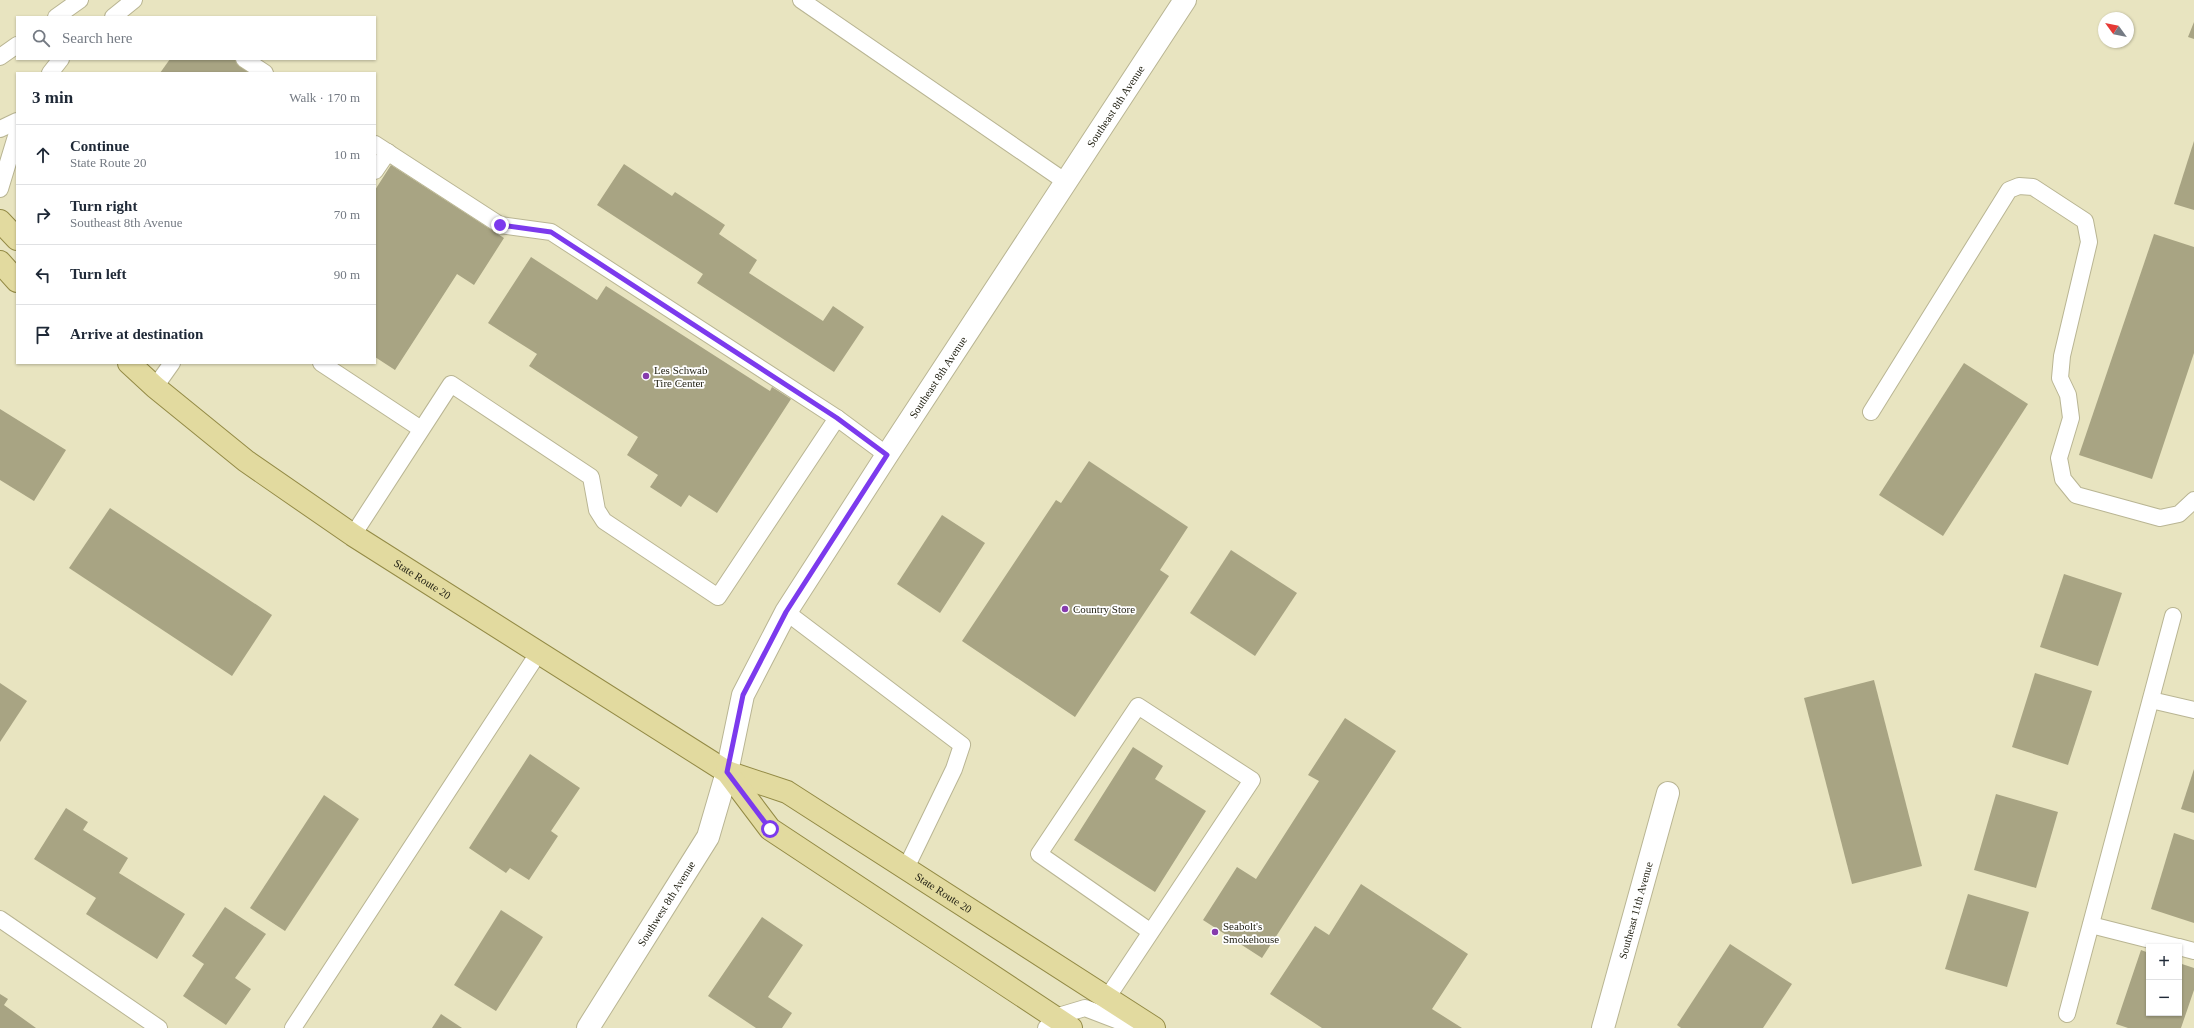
<!DOCTYPE html>
<meta charset="utf-8">
<style>
:root{--surface:#fff;--page:#f2f2f3;--text:#1f2937;--muted:#747a83;--line:#e0e1e3}
body{margin:0;font-family:Georgia,serif;background:var(--page);color:var(--text)}
.controls{position:absolute;right:12px;bottom:12px;display:grid;overflow:hidden;border-radius:0px;box-shadow:0 1px 3px #0004}
.controls button{width:36px;height:36px;display:grid;place-items:center;padding:0;border:0;border-bottom:1px solid var(--line);background:var(--surface);color:var(--text);font:20px sans-serif}
.compass{position:absolute;left:2098px;top:12px;width:36px;height:36px;border-radius:50%;background:var(--surface);box-shadow:0 1px 3px #0004;rotate:303deg}
.stop{position:absolute;width:12px;height:12px;margin:-9px;border:3px solid #7c3aed;border-radius:50%;background:#fff}
.stop.end{background:#7c3aed;border-color:#fff;box-shadow:0 1px 4px #0008}
.list{margin:0;padding:0;list-style:none}
h2{display:flex;justify-content:space-between;align-items:center;height:52px;margin:0;padding:0 16px;font-size:17px}
h2 small{font-size:13px;font-weight:400;color:var(--muted)}
.list li{display:grid;grid-template-columns:26px 1fr auto;gap:12px;align-items:center;box-sizing:border-box;height:60px;padding:0 16px;border-top:1px solid var(--line)}
.list b{display:block;font-size:15px;white-space:nowrap}
.list p{margin:0;font-size:13px;white-space:nowrap;color:var(--muted)}
.list em{font-size:13px;font-style:normal;color:var(--muted)}
.icon{flex:none;width:22px;height:22px;fill:none;stroke:currentColor;stroke-width:2;stroke-linecap:round;stroke-linejoin:round}
.map{position:relative;flex:none;width:2194px;height:1028px;overflow:hidden}
.search{position:absolute;background:var(--surface);box-shadow:0 1px 3px #0004;left:16px;top:16px;width:360px;height:44px;display:flex;align-items:center;gap:10px;box-sizing:border-box;padding:0 14px;border-radius:0px;color:var(--muted);font-size:15px}
.panel{position:absolute;background:var(--surface);box-shadow:0 1px 3px #0004;left:16px;top:72px;width:360px;height:292px;border-radius:0px}
.map>svg:first-child{display:block}
.building{fill:#a8a483}
.lines{fill:none;stroke-linecap:round;stroke-linejoin:round}
.lane-casing{stroke:#b9b593;stroke-width:18}
.street-casing{stroke:#b9b593;stroke-width:24}
.primary-casing{stroke:#938a45;stroke-width:24}
.lane{stroke:#fff;stroke-width:16}
.street{stroke:#fff;stroke-width:22}
.primary{stroke:#e2da9f;stroke-width:22}
.route{stroke:#7c3aed;stroke-width:5}
.poi-dot{fill:#863bad;stroke:#fff;stroke-width:1.5}
.labels{text-anchor:middle;stroke-width:3.5;stroke-linejoin:round;paint-order:stroke}
.street-label{font-size:11px;fill:#242315;stroke:#fff}
.poi-label{font-size:11px;fill:#242315;stroke:#fff;text-anchor:start}
</style>
<div class="map">
<svg width="2194" height="1028" viewBox="0 0 2194 1028">
<rect width="100%" height="100%" fill="#e8e4c0"/>
<g class="building">
<polygon points="2194,22 2194,39 2188,37"/>
<polygon points="170,59 241,59 263,73 160,73"/>
<polygon points="2194,141 2194,210 2174,204"/>
<polygon points="624,164 672,196 675,192 725,225 719,234 757,260 749,273 823,321 833,306 864,327 834,372 697,283 703,274 597,205"/>
<polygon points="391,165 504,238 474,285 457,274 395,370 375,357 375,190"/>
<polygon points="2154,234 2194,247 2194,353 2152,479 2079,455"/>
<polygon points="531,257 597,300 606,286 770,391 772,387 791,399 717,513 689,495 681,507 650,487 658,475 627,455 638,437 529,366 537,354 488,323"/>
<polygon points="1964,363 2028,404 1943,536 1879,495"/>
<polygon points="0,409 66,450 34,501 0,480"/>
<polygon points="1089,461 1188,527 1160,570 1169,576 1075,717 962,641 1056,500 1061,503"/>
<polygon points="110,508 272,615 232,676 69,568"/>
<polygon points="942,515 985,543 940,613 897,584"/>
<polygon points="1231,550 1297,593 1255,656 1190,613"/>
<polygon points="2064,574 2122,593 2098,666 2040,647"/>
<polygon points="2035,673 2092,691 2068,765 2012,747"/>
<polygon points="1874,680 1922,866 1852,884 1804,698"/>
<polygon points="0,683 27,701 0,742"/>
<polygon points="1345,718 1396,751 1262,958 1203,920 1237,867 1256,879 1319,781 1308,775"/>
<polygon points="1133,747 1163,766 1155,779 1206,811 1155,892 1074,840"/>
<polygon points="530,754 580,788 551,831 558,836 529,880 510,868 506,873 469,848"/>
<polygon points="2194,769 2194,813 2181,809"/>
<polygon points="1996,794 2058,812 2036,888 1974,870"/>
<polygon points="324,795 359,819 285,931 250,908"/>
<polygon points="66,808 88,822 83,830 128,858 119,873 185,914 157,959 86,914 96,898 34,859"/>
<polygon points="2174,833 2194,840 2194,923 2151,909"/>
<polygon points="1361,884 1468,954 1432,1009 1462,1028 1322,1028 1270,994 1315,926 1329,935"/>
<polygon points="1968,894 2029,912 2007,987 1945,969"/>
<polygon points="225,907 266,934 235,978 251,989 226,1025 183,996 204,964 192,956"/>
<polygon points="501,910 543,937 496,1011 454,985"/>
<polygon points="762,917 803,945 768,997 792,1013 782,1028 756,1028 708,996"/>
<polygon points="1730,944 1792,984 1763,1028 1681,1028 1677,1025"/>
<polygon points="2141,950 2149,953 2149,1013 2179,1013 2179,963 2194,968 2194,990 2181,1028 2128,1028 2116,1024"/>
<polygon points="0,994 8,999 4,1005 36,1028 0,1028"/>
<polygon points="441,1014 462,1028 432,1028"/>
</g>
<g class="lines">
<g class="lane-casing">
<g id="lane">
<polyline points="801,0 1066,182"/>
<polyline points="56,17 80,0"/>
<polyline points="113,17 134,0"/>
<polyline points="0,57 17,45"/>
<polyline points="244,59 265,73"/>
<polyline points="50,73 61,59"/>
<polyline points="0,129 17,121"/>
<polyline points="375,144 500,225 551,232 837,418 887,455"/>
<polyline points="375,171 388,152"/>
<polyline points="0,189 17,133"/>
<polyline points="321,363 421,429"/>
<polyline points="155,387 172,363"/>
<polyline points="1871,412 2009,190 2019,186 2033,187 2085,221 2089,242 2062,356 2060,378 2068,395 2071,418 2059,458 2063,479 2076,495 2160,518 2179,514 2194,500"/>
<polyline points="353,535 451,384 591,477 597,510 604,521 718,597 837,418"/>
<polyline points="786,612 962,745 954,769 906,868"/>
<polyline points="2151,700 2194,710"/>
<polyline points="0,919 159,1028"/>
<polyline points="2091,925 2178,947"/>
<polyline points="2179,947 2194,951"/>
<polyline points="1107,998 1252,780 1138,706 1039,854 1151,932"/>
<polyline points="2067,1014 2173,616"/>
<polyline points="293,1028 539,652"/>
<polyline points="1046,1028 1055,1017 1085,1008 1137,1028"/>
</g>
</g>
<g class="street-casing">
<g id="street">
<path id="s1" d="M 588,1028 L 708,837 L 727,772 L 743,695 L 786,612 L 887,455 L 1185,0"/>
<path id="s2" d="M 1603,1028 L 1668,793"/>
</g>
</g>
<g class="primary-casing">
<g id="primary">
<polyline points="0,221 17,239"/>
<polyline points="0,262 17,281"/>
<path id="s3" d="M 129,363 L 155,387 L 246,461 L 353,535 L 727,772 L 787,792 L 1154,1028"/>
<polyline points="727,772 770,829 1071,1028"/>
</g>
</g>
<use href="#lane" class="lane"/>
<use href="#street" class="street"/>
<use href="#primary" class="primary"/>
</g>
<g class="lines">
<polyline class="route" points="500,225 551,232 837,418 887,455 786,612 743,695 727,772 770,829"/>
</g>
<g class="poi-dot">
<circle cx="646" cy="376" r="4"/>
<circle cx="1065" cy="609" r="4"/>
<circle cx="1215" cy="932" r="4"/>
</g>
<g class="labels">
<g class="street-label">
<text dy="4" stroke="none"><textPath href="#s1" startOffset="1069">Southeast 8th Avenue</textPath></text>
<text dy="4" stroke="none"><textPath href="#s1" startOffset="745">Southeast 8th Avenue</textPath></text>
<text dy="4" stroke="none"><textPath href="#s3" startOffset="365">State Route 20</textPath></text>
<text dy="4" stroke="none"><textPath href="#s3" startOffset="975">State Route 20</textPath></text>
<text dy="4" stroke="none"><textPath href="#s1" startOffset="147">Southwest 8th Avenue</textPath></text>
<text dy="4" stroke="none"><textPath href="#s2" startOffset="122">Southeast 11th Avenue</textPath></text>
</g>
<g class="poi-label">
<text x="654" y="374">Les Schwab<tspan x="654" dy="13">Tire Center</tspan></text>
<text x="1073" y="613">Country Store</text>
<text x="1223" y="930">Seabolt's<tspan x="1223" dy="13">Smokehouse</tspan></text>
</g>
</g>
</svg>
<div class="controls">
<button>+</button>
<button>−</button>
</div>
<svg class="compass" viewBox="-18 -18 36 36"><path d="M0-13l5 13h-10z" fill="#e53935"/><path d="M0 13l5-13h-10z" fill="#747a83"/></svg>
<div class="stop" style="left:770px;top:829px"></div>
<div class="stop end" style="left:500px;top:225px"></div>
<div class="search"><svg class="icon" aria-label="search" viewBox="0 0 24 24"><circle cx="10" cy="10" r="6"/><path d="M15 15l6 6"/></svg>Search here</div>
<section class="panel">
<h2>3 min<small>Walk · 170 m</small></h2>
<ul class="list">
<li><svg class="icon" aria-label="ahead" viewBox="0 0 24 24"><path d="M12 20V5M6 11l6-6 6 6"/></svg><div><b>Continue</b><p>State Route 20</p></div><em>10 m</em></li>
<li><svg class="icon" aria-label="right" viewBox="0 0 24 24"><path d="M7 20v-9h11M14 6l5 5-5 5"/></svg><div><b>Turn right</b><p>Southeast 8th Avenue</p></div><em>70 m</em></li>
<li><svg class="icon" aria-label="left" viewBox="0 0 24 24"><path d="M17 20v-9H6M10 6l-5 5 5 5"/></svg><div><b>Turn left</b></div><em>90 m</em></li>
<li><svg class="icon" aria-label="arrive" viewBox="0 0 24 24"><path d="M6 21V4h12l-3 4 3 4H6"/></svg><div><b>Arrive at destination</b></div></li>
</ul>
</section>
</div>
